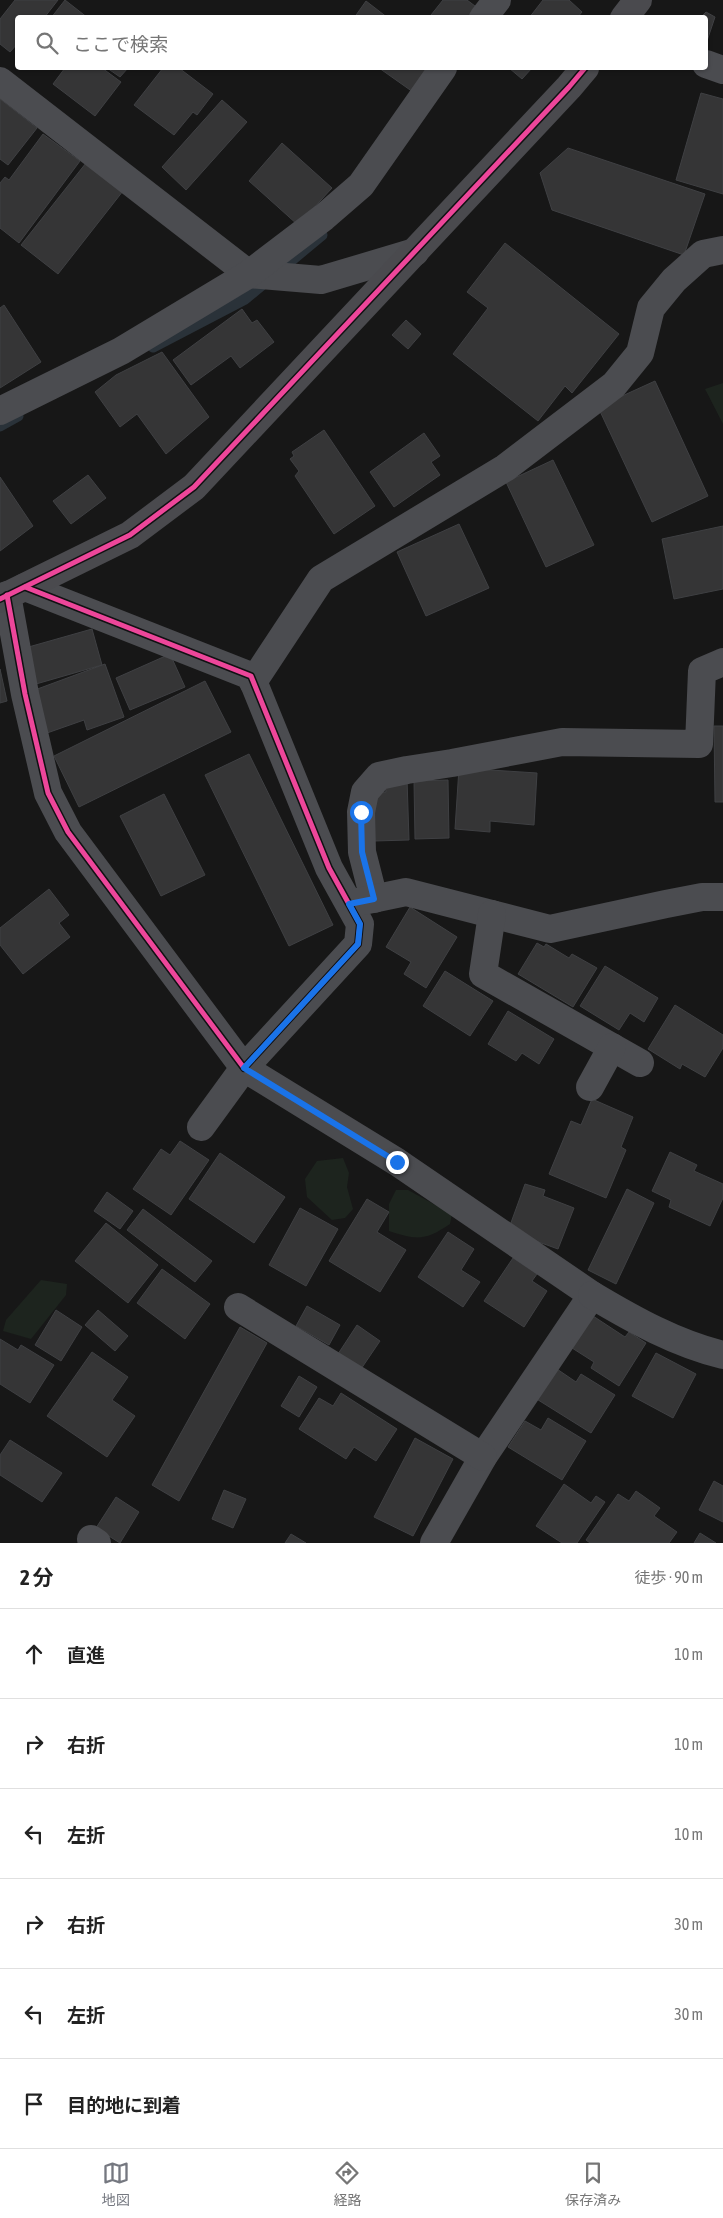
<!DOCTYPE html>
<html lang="ja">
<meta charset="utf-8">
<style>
:root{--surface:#fff;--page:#f6f6f6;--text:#222;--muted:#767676;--line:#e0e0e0;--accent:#757880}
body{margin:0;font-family:"Asap Condensed","Noto Sans JP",sans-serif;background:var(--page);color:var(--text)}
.stop{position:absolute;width:15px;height:15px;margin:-11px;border:4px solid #1a73e8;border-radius:50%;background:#fff}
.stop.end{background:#1a73e8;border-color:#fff;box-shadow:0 1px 5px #0008}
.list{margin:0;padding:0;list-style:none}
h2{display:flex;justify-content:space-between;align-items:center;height:65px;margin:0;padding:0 20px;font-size:21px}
h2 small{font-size:16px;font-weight:400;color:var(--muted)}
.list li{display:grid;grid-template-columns:32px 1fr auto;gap:15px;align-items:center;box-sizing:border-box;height:90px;padding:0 20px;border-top:1px solid var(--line)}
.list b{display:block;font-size:19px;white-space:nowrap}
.list em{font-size:16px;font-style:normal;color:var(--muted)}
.icon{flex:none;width:28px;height:28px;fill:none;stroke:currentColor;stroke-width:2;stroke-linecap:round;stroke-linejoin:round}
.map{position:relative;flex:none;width:723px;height:1543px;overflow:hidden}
.search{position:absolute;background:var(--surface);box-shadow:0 1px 4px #0004;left:15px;right:15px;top:15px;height:55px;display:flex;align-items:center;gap:12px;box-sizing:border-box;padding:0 18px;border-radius:5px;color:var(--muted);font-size:19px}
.sheet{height:605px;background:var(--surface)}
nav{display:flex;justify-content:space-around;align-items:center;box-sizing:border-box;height:70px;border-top:1px solid var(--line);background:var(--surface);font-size:14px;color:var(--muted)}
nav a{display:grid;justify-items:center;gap:2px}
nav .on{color:var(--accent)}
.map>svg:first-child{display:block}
.green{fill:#1d241e}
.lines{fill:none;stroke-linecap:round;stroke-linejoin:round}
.stream{stroke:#2a3239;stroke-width:11}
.building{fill:#353536;stroke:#3f4043}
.street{stroke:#4b4c50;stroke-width:28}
.secondary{stroke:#4a4a4e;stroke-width:28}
.cycleway-casing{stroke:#111113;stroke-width:8}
.cycleway{stroke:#ed469a;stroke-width:5}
.route{stroke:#1a73e8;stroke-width:6}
</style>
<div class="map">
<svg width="723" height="1543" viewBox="0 0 723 1543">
<rect width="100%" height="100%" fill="#171717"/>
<g class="green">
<polygon points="723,383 723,424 705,389"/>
<polygon points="343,1158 349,1173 347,1187 353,1209 345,1218 332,1220 307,1197 305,1179 317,1161"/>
<path d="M 396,1190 L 408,1190 L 452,1214 L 450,1224 C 425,1241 417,1240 389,1231 L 389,1204 Z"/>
<polygon points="41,1280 67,1284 66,1295 31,1339 3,1331 6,1320"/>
</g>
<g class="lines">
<g class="stream">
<polyline points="153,347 245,299 322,235"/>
<polyline points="0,426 18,416"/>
</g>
</g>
<g class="building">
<polygon points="15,0 58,0 44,18 18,18 18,43 10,52 0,44 0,19"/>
<polygon points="65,0 88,18 51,18"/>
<polygon points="443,0 467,0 479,9 473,18 435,18 431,15"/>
<polygon points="543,0 569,0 582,12 577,18 529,18"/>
<polygon points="366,1 388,18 354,18"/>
<polygon points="706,12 715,17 706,44 706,18 700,18"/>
<polygon points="65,68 102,68 121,82 95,116 53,84"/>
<polygon points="107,68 128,68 120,77"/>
<polygon points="163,68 179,68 213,94 197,115 193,112 174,135 134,105"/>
<polygon points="379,68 431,68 413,92"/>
<polygon points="509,68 532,68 522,79"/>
<polygon points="701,93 723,99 723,194 676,180"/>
<polygon points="0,99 37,128 8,165 0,159"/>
<polygon points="222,100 247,122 186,190 162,167"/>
<polygon points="43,134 80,161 19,243 0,228 0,183 5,177 9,180"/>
<polygon points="282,143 332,188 298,225 249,181"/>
<polygon points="568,148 705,194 684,255 552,210 540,173"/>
<polygon points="86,163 123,191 58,274 21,245"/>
<polygon points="505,243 619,334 572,393 565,386 538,421 453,354 488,308 467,292"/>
<polygon points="4,305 41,362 0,388 0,308"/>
<polygon points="242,309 252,323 257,320 274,342 240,368 231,356 191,385 173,360"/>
<polygon points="406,320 421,334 408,349 392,335"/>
<polygon points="162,352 209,417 166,454 137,414 120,427 95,392 116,375"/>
<polygon points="655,381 708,496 652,522 598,407"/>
<polygon points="324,430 375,506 334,534 295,476 299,471 290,459 294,456 292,452"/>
<polygon points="424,433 440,456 431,462 440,475 394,507 370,472"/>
<polygon points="553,460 594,545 546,567 506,482"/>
<polygon points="88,475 106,498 71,524 53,501"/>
<polygon points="0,477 33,526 0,551"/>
<polygon points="459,524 489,588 426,616 397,552"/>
<polygon points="723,526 723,589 674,599 662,539"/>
<polygon points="92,629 102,665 36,684 25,648"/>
<polygon points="170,654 185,687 130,710 116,678"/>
<polygon points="105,664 124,717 87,730 84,720 47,733 32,691"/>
<polygon points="0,669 7,701 0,703"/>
<polygon points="205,681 231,732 79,807 54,756"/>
<polygon points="714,726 723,726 723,802 715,802"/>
<polygon points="249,754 333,925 289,946 205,775"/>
<polygon points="459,768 537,773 534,825 490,821 490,832 455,829"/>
<polygon points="407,779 409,840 374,841 372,792 386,792 385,781"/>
<polygon points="448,780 449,838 415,839 414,781"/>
<polygon points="164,794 205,875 161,896 120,816"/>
<polygon points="49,889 69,915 59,923 70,937 23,974 0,945 0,928"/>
<polygon points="410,907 457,937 426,988 404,974 411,962 386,947"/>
<polygon points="537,943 544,947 546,944 569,958 572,954 597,968 573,1007 518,974"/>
<polygon points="605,966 658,998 644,1022 630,1013 619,1030 580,1006"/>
<polygon points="445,971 493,1001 470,1036 423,1006"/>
<polygon points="675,1005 723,1035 723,1048 705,1077 682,1064 680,1069 648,1049"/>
<polygon points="508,1011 554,1039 539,1064 522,1053 516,1061 488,1044"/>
<polygon points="592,1099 633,1117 621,1147 626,1150 606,1198 549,1174 571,1121 581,1125"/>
<polygon points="180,1141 209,1160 171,1215 133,1189 161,1149 170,1155"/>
<polygon points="670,1152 697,1165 694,1171 723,1184 723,1198 710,1226 669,1207 671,1200 652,1191"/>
<polygon points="220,1153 285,1197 254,1243 189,1199"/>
<polygon points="525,1184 545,1190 543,1196 574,1208 558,1249 508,1231"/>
<polygon points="627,1189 654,1203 616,1284 588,1270"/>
<polygon points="107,1192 133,1211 120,1229 94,1211"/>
<polygon points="367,1199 389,1212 377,1232 406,1250 380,1292 329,1261"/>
<polygon points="300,1208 338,1229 306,1286 269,1265"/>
<polygon points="143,1209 212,1261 195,1282 127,1230"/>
<polygon points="106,1223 158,1265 128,1303 75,1261"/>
<polygon points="448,1232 474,1249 461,1270 480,1282 463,1307 418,1277"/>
<polygon points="513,1258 537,1274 532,1281 547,1291 524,1327 484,1301"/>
<polygon points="162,1269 210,1304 185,1339 137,1303"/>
<polygon points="307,1306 340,1325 329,1345 296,1326"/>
<polygon points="56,1310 82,1327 61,1361 35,1345"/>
<polygon points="98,1310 128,1336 115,1351 85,1325"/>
<polygon points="593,1316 625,1337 629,1332 646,1343 619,1386 591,1368 594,1362 572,1348"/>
<polygon points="357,1325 380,1341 361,1369 338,1354"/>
<polygon points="240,1327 267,1343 179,1501 152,1485"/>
<polygon points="0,1339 18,1350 21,1345 54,1365 30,1403 0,1384"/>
<polygon points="92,1352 128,1377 112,1400 135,1416 107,1457 47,1416"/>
<polygon points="656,1353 696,1374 673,1418 632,1396"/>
<polygon points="554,1367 576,1382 581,1374 615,1395 591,1433 535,1398"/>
<polygon points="299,1376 317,1387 299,1417 281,1406"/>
<polygon points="341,1393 397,1429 376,1461 354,1447 346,1459 299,1429 319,1398 333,1406"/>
<polygon points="548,1418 586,1441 562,1480 508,1447 525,1421 541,1430"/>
<polygon points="415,1438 453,1459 413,1536 374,1517"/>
<polygon points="10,1440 62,1473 42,1502 0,1475 0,1455"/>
<polygon points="714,1481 723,1486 723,1522 699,1510"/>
<polygon points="564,1484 591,1503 596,1496 605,1502 577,1543 562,1543 536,1526"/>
<polygon points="224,1490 246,1499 233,1528 212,1519"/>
<polygon points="636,1491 660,1508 654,1516 677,1532 669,1543 590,1543 586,1540 618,1494 629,1501"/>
<polygon points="116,1497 139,1512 120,1543 96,1528"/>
<polygon points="700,1533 716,1543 694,1543"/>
<polygon points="291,1534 306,1543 285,1543"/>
</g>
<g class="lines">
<g class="street">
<polyline points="483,18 497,0"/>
<polyline points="706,64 723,70"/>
<polyline points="0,81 249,274 321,280 415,252"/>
<polyline points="0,411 121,351 249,274 324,217 361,185 443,68"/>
<polyline points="7,595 25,694 48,793 68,832 244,1068 358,944 360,924 329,868 251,676 25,587"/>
<polyline points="253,682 321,579 505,468 614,385 640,353 651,308 674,280 703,254 723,250"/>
<polyline points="374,899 362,852 361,812 365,792 379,776 407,770 452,763 562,742 699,744 702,671 723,662"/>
<polyline points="358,902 406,892 550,929 666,904 702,897 723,897"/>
<polyline points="492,914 483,974 640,1063"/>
<polyline points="590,1087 612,1047"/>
<polyline points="201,1127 244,1068 397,1162 592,1295 483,1457 434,1543"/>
<path d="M 592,1295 C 634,1320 675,1343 723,1355"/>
<polyline points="238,1307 483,1457"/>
<polyline points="91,1539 97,1543"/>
</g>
<g class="secondary">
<polyline points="624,18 638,0"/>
<polyline points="0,599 130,535 194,487 569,87 585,68"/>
</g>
<g class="cycleway-casing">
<g id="cycleway">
<polyline points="7,595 25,694 48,793 68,832 244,1068 358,944 360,924 329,868 251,676 25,587"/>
<polyline points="0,599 130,535 194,487 569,87 585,68"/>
</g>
</g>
<use href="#cycleway" class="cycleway"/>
</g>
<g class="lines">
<polyline class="route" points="361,812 362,852 374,899 349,904 360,924 358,944 244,1068 397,1162"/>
</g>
</svg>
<div class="stop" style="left:361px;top:812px"></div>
<div class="stop end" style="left:397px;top:1162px"></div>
<div class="search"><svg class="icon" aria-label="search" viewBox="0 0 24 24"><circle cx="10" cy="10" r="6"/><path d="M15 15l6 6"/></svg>ここで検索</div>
</div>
<section class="sheet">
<h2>2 分<small>徒歩 · 90 m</small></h2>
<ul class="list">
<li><svg class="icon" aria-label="ahead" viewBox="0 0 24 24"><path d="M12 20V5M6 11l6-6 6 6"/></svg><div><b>直進</b></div><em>10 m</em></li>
<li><svg class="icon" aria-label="right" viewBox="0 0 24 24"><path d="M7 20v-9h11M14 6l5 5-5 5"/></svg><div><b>右折</b></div><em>10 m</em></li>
<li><svg class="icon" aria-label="left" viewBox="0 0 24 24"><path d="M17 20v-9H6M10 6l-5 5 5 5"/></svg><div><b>左折</b></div><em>10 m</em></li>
<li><svg class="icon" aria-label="right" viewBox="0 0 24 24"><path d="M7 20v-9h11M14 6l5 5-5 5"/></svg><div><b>右折</b></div><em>30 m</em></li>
<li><svg class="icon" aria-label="left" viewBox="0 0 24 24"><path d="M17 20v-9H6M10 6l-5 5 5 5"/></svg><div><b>左折</b></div><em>30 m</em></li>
<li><svg class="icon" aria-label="arrive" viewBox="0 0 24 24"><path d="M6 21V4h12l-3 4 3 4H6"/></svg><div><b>目的地に到着</b></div></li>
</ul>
</section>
<nav>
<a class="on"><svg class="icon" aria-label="map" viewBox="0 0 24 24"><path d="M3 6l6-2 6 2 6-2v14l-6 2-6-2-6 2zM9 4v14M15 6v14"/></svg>地図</a>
<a><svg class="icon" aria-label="directions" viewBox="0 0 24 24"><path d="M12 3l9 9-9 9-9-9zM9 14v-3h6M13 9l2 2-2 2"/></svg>経路</a>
<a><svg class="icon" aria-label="saved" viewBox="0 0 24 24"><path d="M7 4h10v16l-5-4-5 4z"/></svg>保存済み</a>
</nav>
